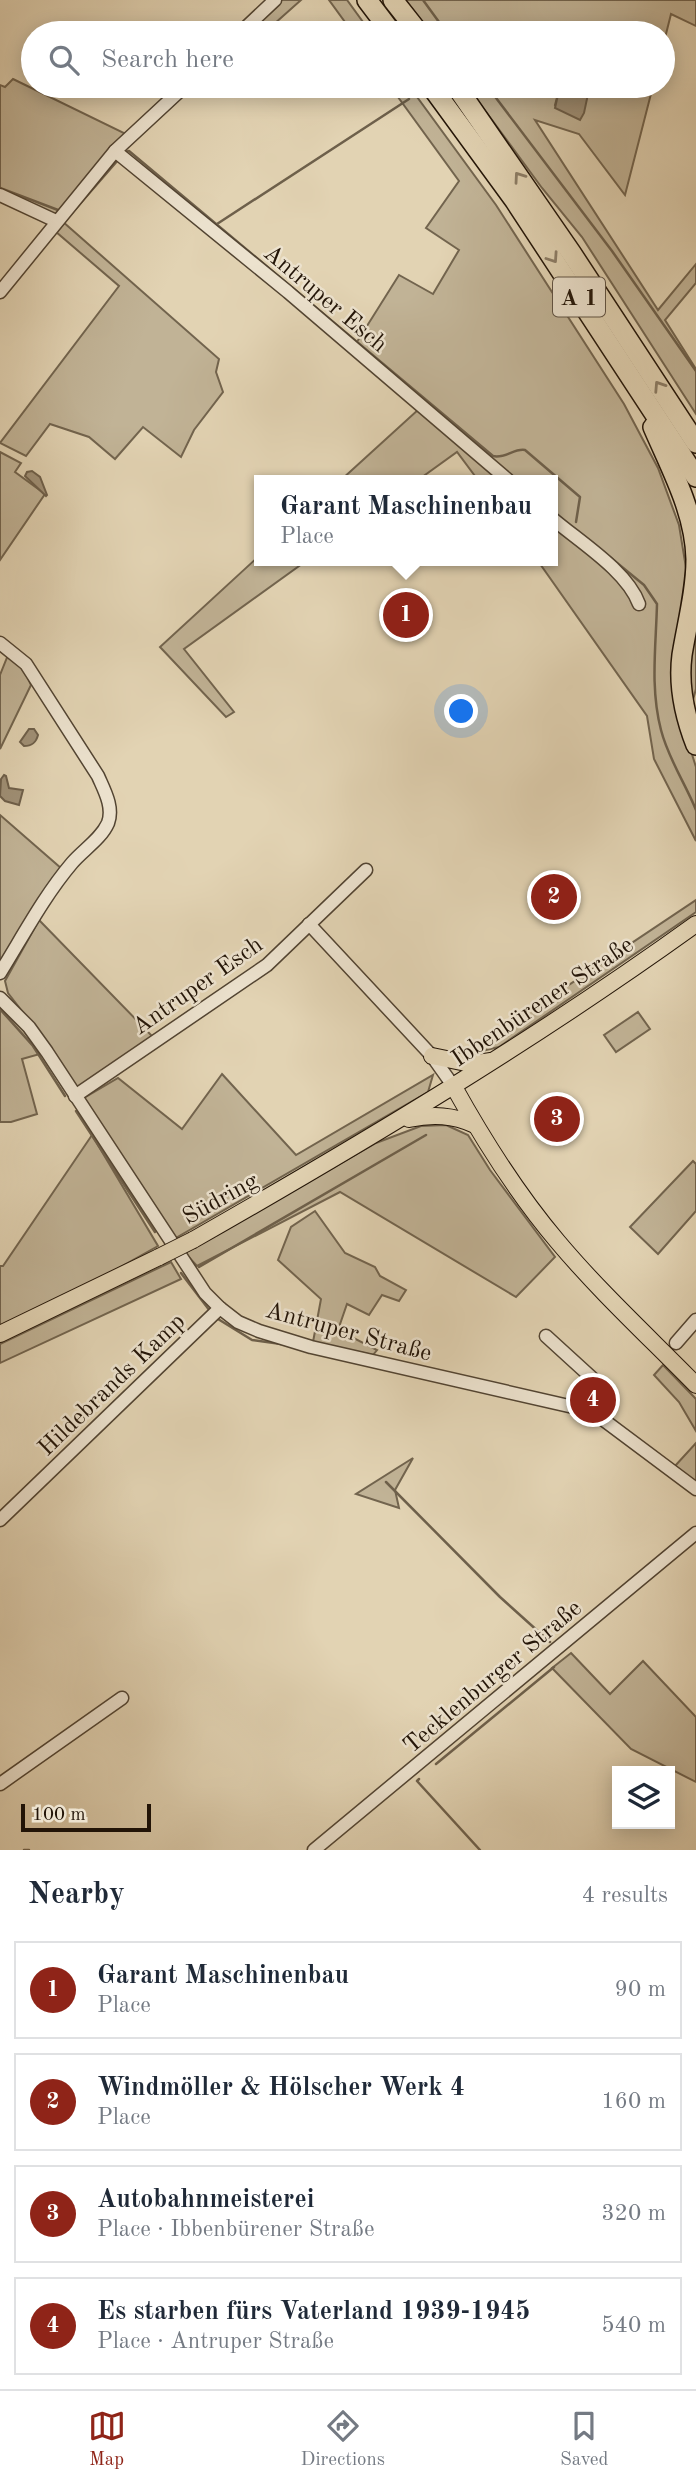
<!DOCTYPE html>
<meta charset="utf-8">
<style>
:root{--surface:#fff;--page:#f6f6f7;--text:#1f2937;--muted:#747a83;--line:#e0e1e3;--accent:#8f2418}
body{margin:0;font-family:"Old Standard TT",serif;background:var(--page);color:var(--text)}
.controls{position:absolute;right:21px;bottom:21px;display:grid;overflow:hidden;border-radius:0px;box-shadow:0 4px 18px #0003}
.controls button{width:63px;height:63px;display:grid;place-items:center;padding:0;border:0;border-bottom:2px solid var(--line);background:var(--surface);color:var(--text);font:35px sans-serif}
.scale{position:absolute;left:21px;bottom:18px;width:130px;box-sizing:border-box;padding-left:7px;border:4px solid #221407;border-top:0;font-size:19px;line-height:24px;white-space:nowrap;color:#221407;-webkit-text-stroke:5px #ece2ce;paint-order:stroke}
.you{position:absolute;left:462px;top:712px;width:24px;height:24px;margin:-18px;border:5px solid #fff;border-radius:50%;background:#1a73e8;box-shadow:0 0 0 10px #1a73e833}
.badge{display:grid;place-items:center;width:46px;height:46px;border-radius:50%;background:var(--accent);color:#fff;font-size:23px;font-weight:700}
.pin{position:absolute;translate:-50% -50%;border:4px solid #fff;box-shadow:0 2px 7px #0006}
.popup{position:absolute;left:254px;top:475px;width:304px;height:91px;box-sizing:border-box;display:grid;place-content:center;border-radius:0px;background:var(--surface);filter:drop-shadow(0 2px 5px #0005);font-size:23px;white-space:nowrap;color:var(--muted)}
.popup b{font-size:26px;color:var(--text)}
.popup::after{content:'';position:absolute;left:50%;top:100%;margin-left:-14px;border:14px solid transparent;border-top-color:var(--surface)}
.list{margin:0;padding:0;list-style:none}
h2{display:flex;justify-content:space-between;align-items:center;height:91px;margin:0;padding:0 28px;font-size:30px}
h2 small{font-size:23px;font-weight:400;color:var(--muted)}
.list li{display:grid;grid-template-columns:46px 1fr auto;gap:21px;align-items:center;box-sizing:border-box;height:98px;margin:0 14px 14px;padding:0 14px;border:2px solid var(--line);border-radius:0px}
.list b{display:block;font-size:26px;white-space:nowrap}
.list p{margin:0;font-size:23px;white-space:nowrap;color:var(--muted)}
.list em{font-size:23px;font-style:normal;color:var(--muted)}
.icon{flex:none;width:38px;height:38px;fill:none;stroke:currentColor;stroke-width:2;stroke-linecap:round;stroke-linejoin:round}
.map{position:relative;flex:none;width:696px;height:1850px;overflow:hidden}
.search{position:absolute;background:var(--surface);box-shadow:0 4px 18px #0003;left:21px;right:21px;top:21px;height:77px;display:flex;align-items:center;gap:18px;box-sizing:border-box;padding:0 24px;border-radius:38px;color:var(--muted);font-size:26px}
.sheet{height:539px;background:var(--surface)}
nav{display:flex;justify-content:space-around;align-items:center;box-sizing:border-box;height:98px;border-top:2px solid var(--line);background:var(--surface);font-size:19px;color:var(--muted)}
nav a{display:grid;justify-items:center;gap:4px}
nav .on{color:var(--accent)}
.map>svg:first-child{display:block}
.green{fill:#c1b396;stroke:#72644e;stroke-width:2}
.water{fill:#a19279;stroke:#6e604b;stroke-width:2}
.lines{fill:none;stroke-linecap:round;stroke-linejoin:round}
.stream{stroke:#6e604b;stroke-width:2.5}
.minor-casing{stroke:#524432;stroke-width:15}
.major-casing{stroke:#221407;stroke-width:18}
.highway-casing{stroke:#221407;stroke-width:22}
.minor{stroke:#ece2ce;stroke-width:12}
.major{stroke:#e2d3b3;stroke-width:16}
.highway{stroke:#e2d3b3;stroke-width:19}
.major-bridge-casing{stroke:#221407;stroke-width:18;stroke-linecap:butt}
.major-bridge{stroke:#e2d3b3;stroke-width:16}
.oneway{stroke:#8c7d66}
.labels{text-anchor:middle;stroke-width:5;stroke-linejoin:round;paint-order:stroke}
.shield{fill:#ece2ce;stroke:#5f5243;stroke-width:2}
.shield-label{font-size:23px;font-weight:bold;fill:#221407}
.street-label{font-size:24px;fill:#221407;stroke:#ece2ce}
</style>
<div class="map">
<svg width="696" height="1850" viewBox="0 0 696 1850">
<rect width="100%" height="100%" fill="#e2d3b3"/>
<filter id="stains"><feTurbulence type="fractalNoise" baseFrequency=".00286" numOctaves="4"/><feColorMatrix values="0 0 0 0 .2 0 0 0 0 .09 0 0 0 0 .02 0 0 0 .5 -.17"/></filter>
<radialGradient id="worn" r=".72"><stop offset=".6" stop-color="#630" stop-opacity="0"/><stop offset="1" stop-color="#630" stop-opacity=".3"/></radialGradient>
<g class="green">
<polygon points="270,0 301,0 264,33 249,33"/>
<polygon points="329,0 347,0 371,33 353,33"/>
<polygon points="405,0 696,0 696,26 671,14 663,46 663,33 429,33"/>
<polygon points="13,79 126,134 55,215 0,193 0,85 5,87"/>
<polygon points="390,86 409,86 496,205 624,404 658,468 679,525 687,574 676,704 696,767 696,841 654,759 647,716 538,561 553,561 553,480 478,480 457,452 418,480 341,480 419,409 355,345 399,275 433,294 459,250 426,228 459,181"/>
<polygon points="467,86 560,86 555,105 580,119 588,94 572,86 653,86 625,195 579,134 535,120 658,310 696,264 696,283 665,320 696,369 696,414 582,237 542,188"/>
<polygon points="62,221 219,359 216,372 223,392 194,430 181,457 143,427 115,459 89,437 50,424 26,456 0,443 119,286 55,231"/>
<polygon points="0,452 21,463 15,472 45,494 0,560"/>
<polygon points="259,556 259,561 306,561 184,649 234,712 226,717 160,647"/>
<polygon points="696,601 696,689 691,707 684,670"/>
<polygon points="8,655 23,667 31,685 0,749 0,675"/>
<polygon points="0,815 62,869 0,966"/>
<polygon points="696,900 696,912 499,1047 464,1055"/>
<polygon points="39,920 153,1037 78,1089 32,1024 8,993 5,981"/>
<polygon points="0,1005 23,1029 40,1054 22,1059 37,1114 11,1122 0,1122"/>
<polygon points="638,1012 650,1029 616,1052 604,1035"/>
<polygon points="222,1074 296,1155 433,1075 428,1092 174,1239 84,1098 118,1078 182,1129"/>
<polygon points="446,1125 468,1135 490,1170 555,1257 516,1297 340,1192 197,1266 185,1253 376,1143 421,1126"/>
<polygon points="92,1135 158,1246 67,1297 0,1327 0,1266 3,1266"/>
<polygon points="693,1161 696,1164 696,1211 658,1254 630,1227"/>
<polygon points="315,1211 345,1253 375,1267 380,1276 406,1290 399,1301 382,1295 369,1315 347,1304 338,1330 377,1350 373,1355 313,1342 321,1299 278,1260 291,1227"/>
<polygon points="171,1262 181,1279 0,1363 0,1344"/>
<polygon points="663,1365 696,1399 696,1431 679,1402 654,1375"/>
<polygon points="696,1443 696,1485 675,1466"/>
<polygon points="413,1458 395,1490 399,1508 356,1494"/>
<polygon points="571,1653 610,1694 643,1661 696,1717 696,1782 631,1749 552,1668"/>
</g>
<g class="water">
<polygon points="560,86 572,86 588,94 584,113 580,120 555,108"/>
<polygon points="32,471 40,477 47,495 46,496 25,476 27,472"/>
<path d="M 29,729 L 34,729 L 38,735 C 36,743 32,746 24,746 L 20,742 Z"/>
<polygon points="4,775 6,776 9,788 23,790 19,805 5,801 0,796 1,779"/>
</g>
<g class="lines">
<g class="stream">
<polyline points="423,0 447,33"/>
<polyline points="487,86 612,251 696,371"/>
<path d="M 125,152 L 129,151 L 493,456 C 505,459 514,448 525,450 L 580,497 L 576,522"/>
<polyline points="0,188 58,210"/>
<polyline points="72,213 118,160"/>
<polyline points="217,224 409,99"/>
<path d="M 611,558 L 644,585 L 657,604 C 656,646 650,688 661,730 C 668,758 685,783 696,810"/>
<polyline points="0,1009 33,1046 65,1096"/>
<polyline points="76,1111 155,1232"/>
<polyline points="199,1267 426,1135"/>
<polyline points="181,1273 210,1311"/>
<polyline points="218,1319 252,1340 281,1344"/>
<polyline points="386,1482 500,1597 550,1642"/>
<polyline points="436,1764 554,1667"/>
<polyline points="419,1779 417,1781 480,1850"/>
<polyline points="24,1850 29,1850"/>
</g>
<g class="minor-casing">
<g id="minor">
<polyline points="240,33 275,0"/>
<polyline points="115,151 288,292 508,480"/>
<polyline points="0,195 56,221"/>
<polyline points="0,292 115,151 185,86"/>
<path d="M 553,519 C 580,542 627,571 639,604"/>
<path d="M 0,643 L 26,664 L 98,776 C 104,790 114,807 108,823 C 101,839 83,850 72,863 C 44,896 23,936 0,973"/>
<polyline points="309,924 432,1056 454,1087"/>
<polyline points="0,998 29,1027 47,1052 205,1293 220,1308 238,1322 259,1331 311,1347 582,1409 597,1415 696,1489"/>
<polyline points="75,1096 267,965 366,870"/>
<polyline points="546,1336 603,1388 604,1396 597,1415"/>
<polyline points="676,1343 696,1320"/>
<polyline points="0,1520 220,1308"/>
<polyline points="0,1784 122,1698"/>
<polyline points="314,1850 696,1533"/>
</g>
</g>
<g class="major-casing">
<g id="major">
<polyline points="432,1056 471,1064 491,1061"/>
<path d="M 454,1087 C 484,1141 518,1195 558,1242 C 601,1293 650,1338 696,1385"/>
<path d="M 409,1119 C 433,1114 453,1115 475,1125"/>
<path d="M 193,1240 C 365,1142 535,1040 696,924"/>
<polyline points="0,1334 159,1257"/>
</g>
</g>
<g class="highway-casing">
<g id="highway">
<polyline points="367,0 392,33"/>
<polyline points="393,0 419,33"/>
<polyline points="431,86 515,201 696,477"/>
<polyline points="456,86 572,254 696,443"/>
<path d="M 653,427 C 671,469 695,512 696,559 C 696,591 687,624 682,655 C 678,686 685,717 696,745"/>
</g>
</g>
<use href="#minor" class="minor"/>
<use href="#major" class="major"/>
<use href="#highway" class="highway"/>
<g class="major-bridge-casing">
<polyline id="major-bridge" points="159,1257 193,1240"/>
</g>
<use href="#major-bridge" class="major-bridge"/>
</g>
<defs><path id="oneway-chevron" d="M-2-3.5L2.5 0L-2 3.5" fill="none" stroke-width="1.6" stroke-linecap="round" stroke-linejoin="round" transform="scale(1.75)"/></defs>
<g class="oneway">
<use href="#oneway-chevron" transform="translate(519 177) rotate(-125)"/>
<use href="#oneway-chevron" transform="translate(553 258) rotate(56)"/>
<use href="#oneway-chevron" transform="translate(659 386) rotate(-123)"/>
</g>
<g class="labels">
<rect class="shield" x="553" y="277.5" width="52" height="39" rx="5"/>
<g class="shield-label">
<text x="579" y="305">A 1</text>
</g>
<g class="street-label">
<text transform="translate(326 298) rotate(40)" y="8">Antruper Esch</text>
<text transform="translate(197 985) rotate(-35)" y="8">Antruper Esch</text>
<text transform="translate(542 1001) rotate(-34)" y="8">Ibbenbürener Straße</text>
<text transform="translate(220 1198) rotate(-29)" y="8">Südring</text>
<text transform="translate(349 1331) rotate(15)" y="8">Antruper Straße</text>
<text transform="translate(111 1384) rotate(-44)" y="8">Hildebrands Kamp</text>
<text transform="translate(492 1676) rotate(-40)" y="8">Tecklenburger Straße</text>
</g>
</g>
<rect width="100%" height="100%" filter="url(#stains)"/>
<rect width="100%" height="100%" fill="url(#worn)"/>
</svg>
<div class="controls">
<button><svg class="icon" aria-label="layers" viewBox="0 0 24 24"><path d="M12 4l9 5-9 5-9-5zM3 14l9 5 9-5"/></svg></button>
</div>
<div class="scale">100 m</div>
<div class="you"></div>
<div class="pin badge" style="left:406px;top:615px">1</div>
<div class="popup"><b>Garant Maschinenbau</b>Place</div>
<div class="pin badge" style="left:554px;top:897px">2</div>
<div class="pin badge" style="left:557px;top:1119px">3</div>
<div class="pin badge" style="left:593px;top:1400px">4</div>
<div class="search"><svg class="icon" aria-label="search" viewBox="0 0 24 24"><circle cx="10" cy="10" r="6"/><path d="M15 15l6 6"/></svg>Search here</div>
</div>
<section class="sheet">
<h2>Nearby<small>4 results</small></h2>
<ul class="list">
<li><span class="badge">1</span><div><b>Garant Maschinenbau</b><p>Place</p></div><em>90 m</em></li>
<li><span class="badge">2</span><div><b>Windmöller &amp; Hölscher Werk 4</b><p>Place</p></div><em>160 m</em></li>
<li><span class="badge">3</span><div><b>Autobahnmeisterei</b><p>Place · Ibbenbürener Straße</p></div><em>320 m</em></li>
<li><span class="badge">4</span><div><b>Es starben fürs Vaterland 1939-1945</b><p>Place · Antruper Straße</p></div><em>540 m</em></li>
</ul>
</section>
<nav>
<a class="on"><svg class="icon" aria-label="map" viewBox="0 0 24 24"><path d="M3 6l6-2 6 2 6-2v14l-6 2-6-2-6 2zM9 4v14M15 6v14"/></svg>Map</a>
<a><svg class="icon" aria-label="directions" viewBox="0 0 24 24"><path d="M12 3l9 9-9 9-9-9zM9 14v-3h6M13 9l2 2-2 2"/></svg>Directions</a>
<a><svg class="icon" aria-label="saved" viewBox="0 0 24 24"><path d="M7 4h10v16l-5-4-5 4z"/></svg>Saved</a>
</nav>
